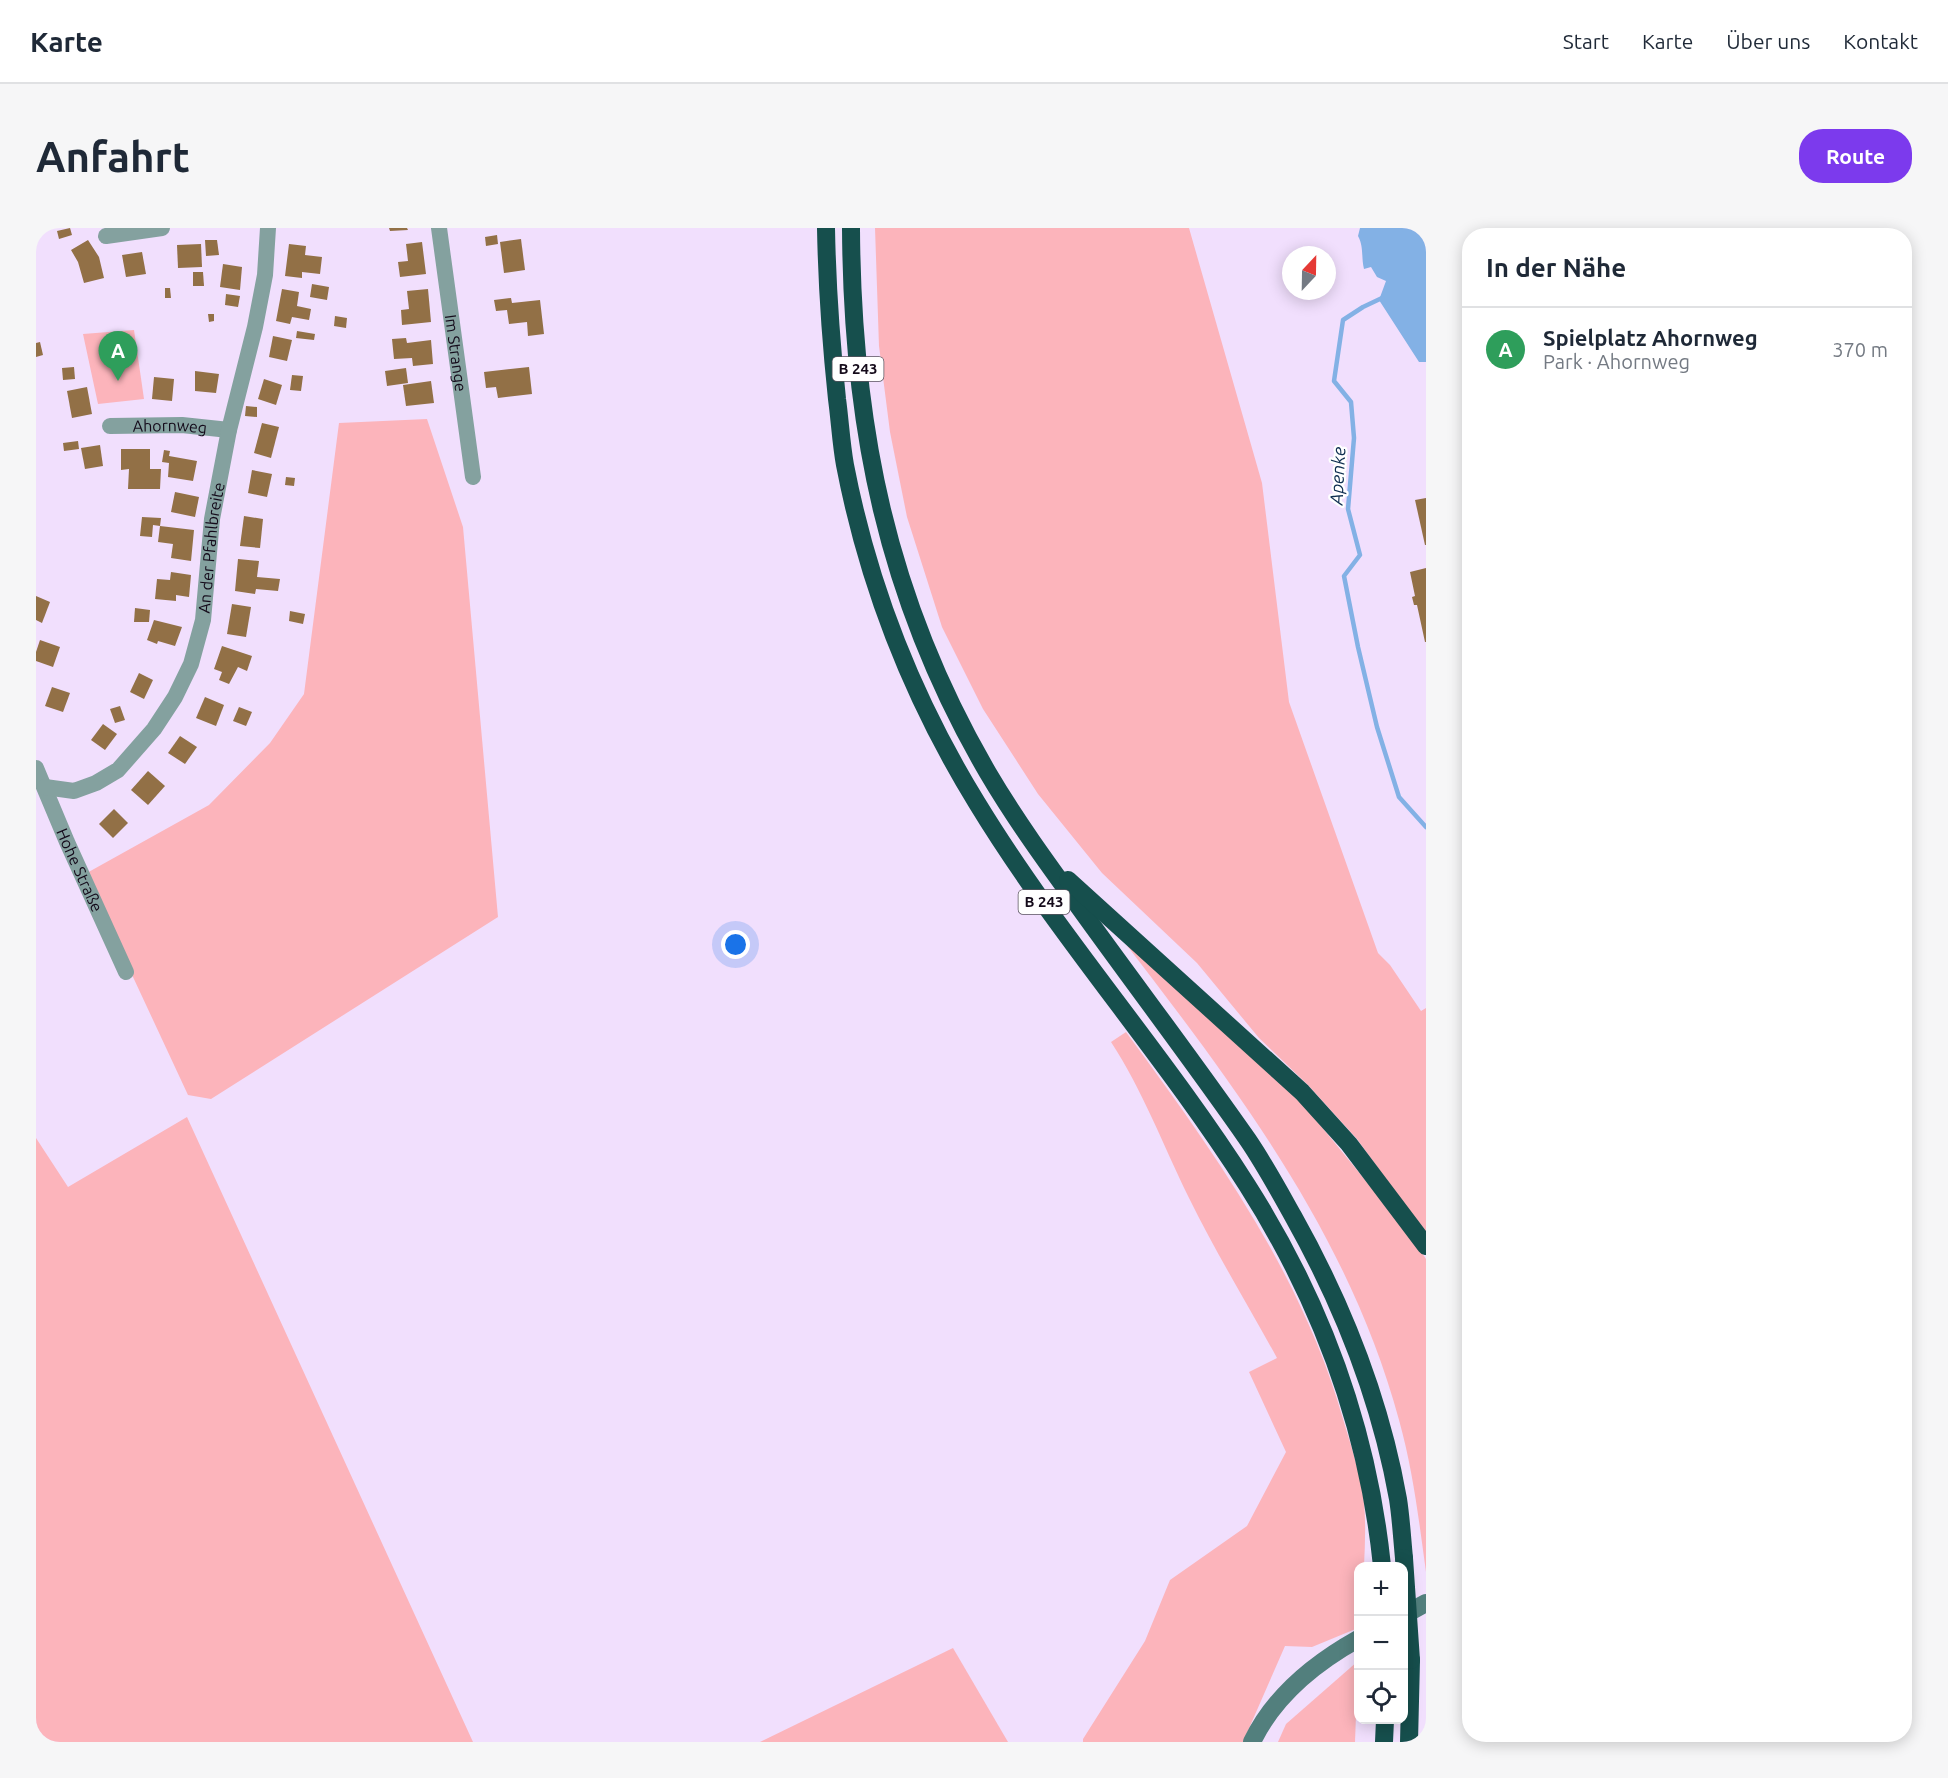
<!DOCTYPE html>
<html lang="de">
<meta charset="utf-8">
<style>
:root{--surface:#fff;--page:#f6f6f7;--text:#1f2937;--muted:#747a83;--line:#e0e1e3;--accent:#7c3aed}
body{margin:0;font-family:Ubuntu,sans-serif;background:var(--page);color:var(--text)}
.controls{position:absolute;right:18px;bottom:18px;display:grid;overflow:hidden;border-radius:12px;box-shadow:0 3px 15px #0003}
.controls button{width:54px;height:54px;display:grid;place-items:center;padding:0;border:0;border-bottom:2px solid var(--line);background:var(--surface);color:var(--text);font:30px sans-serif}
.compass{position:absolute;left:1246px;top:18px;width:54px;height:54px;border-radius:50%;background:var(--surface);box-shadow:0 3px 15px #0003;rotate:22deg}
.you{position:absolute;left:700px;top:717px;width:21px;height:21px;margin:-15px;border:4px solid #fff;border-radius:50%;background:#1a73e8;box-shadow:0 0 0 9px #1a73e833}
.badge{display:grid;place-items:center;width:39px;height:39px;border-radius:50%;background:var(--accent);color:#fff;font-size:20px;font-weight:700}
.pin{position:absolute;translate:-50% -50px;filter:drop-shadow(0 2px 3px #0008)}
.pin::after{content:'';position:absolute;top:32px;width:21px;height:18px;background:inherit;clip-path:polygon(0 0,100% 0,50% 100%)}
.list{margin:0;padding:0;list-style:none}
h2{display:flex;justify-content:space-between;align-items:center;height:78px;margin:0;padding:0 24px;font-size:26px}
h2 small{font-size:20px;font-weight:400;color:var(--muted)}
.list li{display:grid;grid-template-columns:39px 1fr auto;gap:18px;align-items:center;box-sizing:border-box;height:84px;padding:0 24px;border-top:2px solid var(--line)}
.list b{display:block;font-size:22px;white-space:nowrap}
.list p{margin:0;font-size:20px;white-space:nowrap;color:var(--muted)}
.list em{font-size:20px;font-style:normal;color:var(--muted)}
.icon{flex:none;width:33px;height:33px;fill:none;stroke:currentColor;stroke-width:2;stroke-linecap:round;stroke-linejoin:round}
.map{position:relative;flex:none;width:1390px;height:1514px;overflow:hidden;border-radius:24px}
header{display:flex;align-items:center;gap:36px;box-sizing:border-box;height:84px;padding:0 30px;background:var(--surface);border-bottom:2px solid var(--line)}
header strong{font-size:28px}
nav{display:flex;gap:33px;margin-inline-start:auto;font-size:21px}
.intro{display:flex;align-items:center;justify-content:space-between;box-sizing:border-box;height:144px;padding:0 36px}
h1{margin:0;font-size:42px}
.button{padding:15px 27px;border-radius:24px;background:var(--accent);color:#fff;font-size:21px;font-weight:700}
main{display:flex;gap:36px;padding:0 36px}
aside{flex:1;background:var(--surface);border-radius:24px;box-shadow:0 3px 15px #0003}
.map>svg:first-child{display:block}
.green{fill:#fcb4bb}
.water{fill:#83b1e5}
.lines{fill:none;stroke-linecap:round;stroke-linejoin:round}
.stream{stroke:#83b1e5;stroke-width:4.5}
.building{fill:#927046}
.street{stroke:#84a19f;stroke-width:16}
.secondary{stroke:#527f7d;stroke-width:18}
.highway{stroke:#164f4d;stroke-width:18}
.highway-bridge{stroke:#164f4d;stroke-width:18}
.labels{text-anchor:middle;stroke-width:4.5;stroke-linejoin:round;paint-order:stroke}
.shield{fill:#fff;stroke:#5a545f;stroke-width:1.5}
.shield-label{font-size:15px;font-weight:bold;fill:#140a1a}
.street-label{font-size:16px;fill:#140a1a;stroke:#fff}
.water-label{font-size:18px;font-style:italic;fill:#0e2e50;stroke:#fff}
</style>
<header>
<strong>Karte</strong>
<nav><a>Start</a><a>Karte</a><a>Über uns</a><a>Kontakt</a></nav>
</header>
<div class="intro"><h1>Anfahrt</h1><a class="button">Route</a></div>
<main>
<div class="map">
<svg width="1390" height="1514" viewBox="0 0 1390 1514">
<rect width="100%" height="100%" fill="#f1dffd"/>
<g class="green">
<polygon points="839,0 1153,0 1226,255 1253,474 1342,725 1354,737 1385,783 1390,780 1390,1006 1321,911 1272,857 1223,810 1161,735 1066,645 1002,566 947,481 906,399 871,289 854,204 843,118"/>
<polygon points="98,102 108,171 62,176 47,106"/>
<polygon points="391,191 427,299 462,689 175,871 152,867 49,646 173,577 234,515 268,466 303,195"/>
<path d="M 1086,711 L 1262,870 L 1375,1008 L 1390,1031 L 1390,1344 C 1383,1293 1377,1242 1363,1192 C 1313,1007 1201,861 1086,711 Z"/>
<path d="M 1090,804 C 1178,924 1266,1046 1307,1191 C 1315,1218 1325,1247 1328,1275 C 1330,1296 1329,1317 1328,1338 L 1322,1338 L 1322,1400 L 1276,1419 L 1249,1418 L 1207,1514 L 1047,1514 L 1047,1511 L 1109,1413 L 1134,1352 L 1211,1298 L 1250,1224 L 1213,1144 L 1241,1130 C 1212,1077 1180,1025 1153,970 C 1127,917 1107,863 1075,814 Z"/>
<polygon points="151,889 437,1514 0,1514 0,910 32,959"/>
<polygon points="917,1420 972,1514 724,1514"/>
<polygon points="1322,1433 1319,1514 1242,1514 1250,1496"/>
</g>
<path class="water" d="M 1324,0 L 1390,0 L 1390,134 L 1383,134 L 1343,72 L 1350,53 L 1341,49 L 1335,39 L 1328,41 C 1325,29 1328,19 1322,8 Z"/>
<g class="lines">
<polyline class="stream" points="1346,70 1327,79 1307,92 1298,153 1315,174 1318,210 1312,281 1324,327 1308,348 1322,419 1341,499 1363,569 1390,599"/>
</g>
<g class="building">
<polygon points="34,0 36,7 23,11 21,3"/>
<polygon points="353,0 371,0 372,2 354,3"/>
<polygon points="461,7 462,16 450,18 449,9"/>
<polygon points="485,11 489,42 468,45 464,14"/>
<polygon points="52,12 63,29 68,50 48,55 42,34 35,22"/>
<polygon points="169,12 181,12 183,27 170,28"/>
<polygon points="386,14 390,46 364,49 362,34 372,33 370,16"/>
<polygon points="165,16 166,39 142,40 141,17"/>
<polygon points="253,16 270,18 269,27 286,29 284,46 266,44 266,50 249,48"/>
<polygon points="106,24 110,46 90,49 86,27"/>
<polygon points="187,36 206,39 204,62 184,59"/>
<polygon points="157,44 167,44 168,58 157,58"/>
<polygon points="276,56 293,59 291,72 274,69"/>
<polygon points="129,60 134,60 135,70 129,70"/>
<polygon points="246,61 263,64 261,78 275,81 273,92 256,89 254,96 240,93"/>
<polygon points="392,61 395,94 366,97 365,82 373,81 371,63"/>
<polygon points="190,66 204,68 202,79 189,77"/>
<polygon points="475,70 476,75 504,72 508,106 492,108 491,94 473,96 471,82 460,83 458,72"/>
<polygon points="172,86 178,86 178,93 173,94"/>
<polygon points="299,88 311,90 310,100 298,98"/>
<polygon points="261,103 279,106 278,112 260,110"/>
<polygon points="237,108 256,112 251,133 233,129"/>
<polygon points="370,110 371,115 395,112 397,136 377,138 376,130 358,131 356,111"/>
<polygon points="4,114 7,127 0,129 0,115"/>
<polygon points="38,139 39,151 27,152 26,140"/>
<polygon points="493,139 496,166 462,170 460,159 450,160 448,144"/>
<polygon points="370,140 372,155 351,158 349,143"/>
<polygon points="159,143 183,146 180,165 159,163"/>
<polygon points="256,147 267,148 265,163 254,162"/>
<polygon points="118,149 138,151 136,173 116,171"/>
<polygon points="228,151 246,157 240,177 222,171"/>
<polygon points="395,153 398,175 370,178 367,157"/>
<polygon points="51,159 56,186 36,190 31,163"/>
<polygon points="210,178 221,179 221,189 209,188"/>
<polygon points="226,195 243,199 235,230 218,225"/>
<polygon points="42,213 43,221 28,223 27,215"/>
<polygon points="64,217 67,238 49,241 45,220"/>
<polygon points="85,221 114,221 114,241 125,241 124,261 92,261 93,241 85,242"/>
<polygon points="128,222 134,223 133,228 161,233 157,253 132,249 133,235 126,234"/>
<polygon points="216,242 236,246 231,269 212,265"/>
<polygon points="250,249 259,250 258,258 249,257"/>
<polygon points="139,264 163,269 159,289 135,284"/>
<polygon points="1390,270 1390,317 1389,317 1379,272"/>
<polygon points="208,288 227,291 224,320 204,318"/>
<polygon points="106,289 125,290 124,298 117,297 116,309 104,308"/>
<polygon points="124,298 158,302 155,333 135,330 137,316 122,314"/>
<polygon points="202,331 223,333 221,349 244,351 242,363 220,361 219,366 199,363"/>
<polygon points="1390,340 1390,414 1389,414 1381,377 1378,377 1376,369 1379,368 1374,344"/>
<polygon points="135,344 155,347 153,369 140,367 140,373 119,371 121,351 134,352"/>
<polygon points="0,368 14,374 6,395 0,392"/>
<polygon points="196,376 215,379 210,409 191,406"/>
<polygon points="99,380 114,382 113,394 98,394"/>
<polygon points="254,383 269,386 267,396 253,393"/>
<polygon points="118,392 146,399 139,418 122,413 121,416 111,412"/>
<polygon points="4,412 24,419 17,439 0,433 0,424"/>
<polygon points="186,418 216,428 211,443 202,439 193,456 183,452 186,444 178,441"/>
<polygon points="103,445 117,452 108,471 94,464"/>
<polygon points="16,459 34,465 27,484 9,478"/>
<polygon points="169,469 188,477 180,498 160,490"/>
<polygon points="84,478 89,492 79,495 74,481"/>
<polygon points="203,479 216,484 210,498 197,493"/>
<polygon points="67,496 81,506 69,522 55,512"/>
<polygon points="144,508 161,519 149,536 132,525"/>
<polygon points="112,543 129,558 112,577 95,562"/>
<polygon points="78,581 92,595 77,610 63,596"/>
</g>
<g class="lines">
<g class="street">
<path id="s1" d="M 403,0 L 437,249"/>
<polyline points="70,8 126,0"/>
<path id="s2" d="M 74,198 L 146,197 L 193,202"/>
<path id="s3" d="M 0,540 L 31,614 L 90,744"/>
<path id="s4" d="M 9,559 L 38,563 L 60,555 L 82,542 L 118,501 L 139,469 L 155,436 L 167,392 L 176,291 L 193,202 L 219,99 L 229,47 L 232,0"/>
</g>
<g class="secondary">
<polyline points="1368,1387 1390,1375"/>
<path d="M 1216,1514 C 1238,1468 1279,1435 1322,1411"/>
</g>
<g class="highway">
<path d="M 790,0 C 791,57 795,114 801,171 C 804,193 805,215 809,237 C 832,356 877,471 941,575 C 1022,708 1127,825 1211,957 C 1285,1073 1332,1202 1346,1338"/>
<path d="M 815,0 C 816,198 851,372 952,545 C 979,591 1011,635 1043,679 C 1099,757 1157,833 1212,912 C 1229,937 1243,963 1257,988 C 1307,1077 1344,1170 1362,1271 C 1365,1290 1366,1310 1368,1330"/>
<polyline points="1032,652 1266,864 1313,916 1390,1018"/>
<polyline points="1348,1514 1349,1492"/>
<polyline points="1373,1514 1375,1432"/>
</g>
<polyline class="highway-bridge" points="1368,1330 1375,1432"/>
</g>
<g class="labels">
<g class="shield">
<rect x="796.5" y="129" width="51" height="24" rx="4.5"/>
<rect x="982.5" y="662" width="51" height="24" rx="4.5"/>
</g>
<g class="shield-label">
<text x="822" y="146">B 243</text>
<text x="1008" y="679">B 243</text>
</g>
<g class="street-label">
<text dy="6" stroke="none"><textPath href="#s1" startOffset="126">Im Strange</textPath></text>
<text dy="6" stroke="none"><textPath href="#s2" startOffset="60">Ahornweg</textPath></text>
<text dy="6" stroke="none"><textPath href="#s4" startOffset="326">An der Pfahlbreite</textPath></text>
<text dy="6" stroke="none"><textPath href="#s3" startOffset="111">Hohe Straße</textPath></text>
</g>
<g class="water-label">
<text transform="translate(1302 248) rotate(-87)" y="6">Apenke</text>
</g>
</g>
</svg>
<div class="controls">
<button>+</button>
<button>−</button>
<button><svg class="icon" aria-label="locate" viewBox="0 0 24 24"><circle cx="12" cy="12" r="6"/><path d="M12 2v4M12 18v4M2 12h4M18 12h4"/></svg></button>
</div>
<svg class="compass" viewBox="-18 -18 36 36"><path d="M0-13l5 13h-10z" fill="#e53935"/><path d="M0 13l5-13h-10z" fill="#747a83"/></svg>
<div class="you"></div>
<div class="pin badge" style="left:82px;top:153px;background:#2e9e5b">A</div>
</div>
<aside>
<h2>In der Nähe<small></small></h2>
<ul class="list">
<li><span class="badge" style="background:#2e9e5b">A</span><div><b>Spielplatz Ahornweg</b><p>Park · Ahornweg</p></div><em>370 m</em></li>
</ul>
</aside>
</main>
